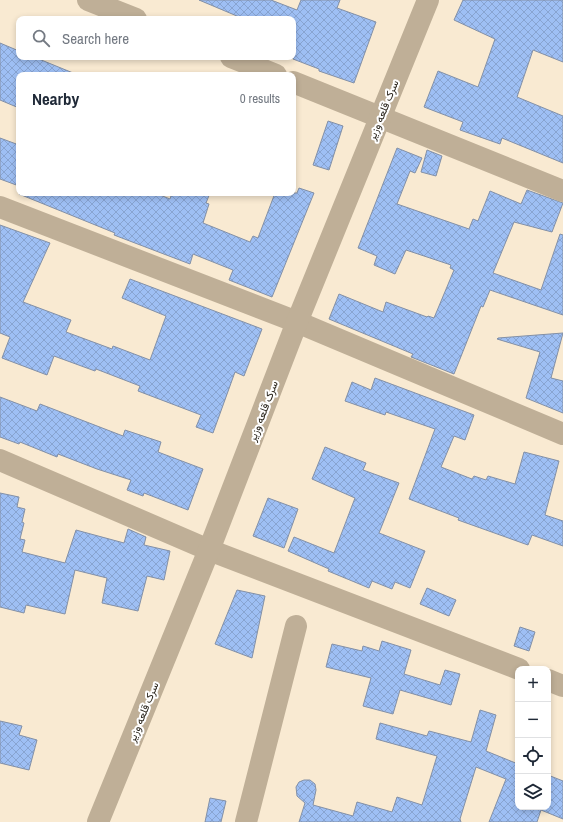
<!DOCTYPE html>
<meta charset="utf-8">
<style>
:root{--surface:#fff;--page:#f6f6f7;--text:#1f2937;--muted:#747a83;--line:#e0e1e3}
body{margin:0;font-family:"Archivo Narrow",Vazirmatn,sans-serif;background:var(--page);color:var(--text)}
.controls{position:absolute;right:12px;bottom:12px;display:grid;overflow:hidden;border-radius:8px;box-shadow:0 2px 6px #0003}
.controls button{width:36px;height:36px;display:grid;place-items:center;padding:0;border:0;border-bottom:1px solid var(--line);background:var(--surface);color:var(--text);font:20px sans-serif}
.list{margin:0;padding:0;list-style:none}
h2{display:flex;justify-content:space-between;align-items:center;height:52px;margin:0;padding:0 16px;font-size:17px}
h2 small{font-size:13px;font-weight:400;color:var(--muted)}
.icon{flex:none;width:22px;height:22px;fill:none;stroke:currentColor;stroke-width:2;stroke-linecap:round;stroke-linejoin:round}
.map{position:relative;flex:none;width:563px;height:822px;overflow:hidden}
.search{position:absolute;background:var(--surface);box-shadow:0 2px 6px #0003;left:16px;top:16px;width:280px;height:44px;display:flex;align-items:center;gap:10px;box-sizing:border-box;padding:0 14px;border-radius:8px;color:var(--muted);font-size:15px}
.panel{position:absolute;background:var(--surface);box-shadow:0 2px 6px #0003;left:16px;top:72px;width:280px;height:124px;border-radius:8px}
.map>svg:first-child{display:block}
.building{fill:url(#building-cross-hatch);stroke:#8390a6}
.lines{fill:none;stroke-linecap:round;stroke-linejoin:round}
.minor{stroke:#bfaf97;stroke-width:22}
.labels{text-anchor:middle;stroke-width:4;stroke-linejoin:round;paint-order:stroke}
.street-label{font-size:11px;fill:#28231a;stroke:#fff}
</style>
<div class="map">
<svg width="563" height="822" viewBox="0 0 563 822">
<defs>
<pattern id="building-cross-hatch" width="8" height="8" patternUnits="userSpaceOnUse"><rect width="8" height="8" fill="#9ebff4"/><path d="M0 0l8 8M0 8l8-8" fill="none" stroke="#88a4d1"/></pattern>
</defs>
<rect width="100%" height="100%" fill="#f9ead2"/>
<g class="building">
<polygon points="199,0 271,0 297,10 301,0 340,0 337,8 376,22 354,83 319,71 319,69 293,59 293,19 244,19"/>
<polygon points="463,0 563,0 563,62 533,50 517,97 563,116 563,163 502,138 500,144 460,130 463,122 424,107 438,71 478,87 495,39 454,20"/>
<polygon points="0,43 19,51 19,57 34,57 78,75 19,75 19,108 0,100"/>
<polygon points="328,121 343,126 329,170 313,165"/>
<polygon points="0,138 19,145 19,186 0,179"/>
<polygon points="397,148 422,158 415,173 410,171 397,204 469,229 473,219 478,221 490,191 521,204 527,190 563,203 552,232 514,222 493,273 541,290 560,234 563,235 563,315 490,290 483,307 481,306 454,374 411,357 413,354 329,319 339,294 383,312 386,302 427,317 428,316 434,318 454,270 450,268 451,265 406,250 395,274 374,265 377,256 358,248"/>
<polygon points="427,150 442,156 436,176 421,172"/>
<polygon points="299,188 314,193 272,297 229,280 233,270 193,254 190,264 114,235 115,233 19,194 155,193 170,199 172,193 210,193 206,203 209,204 203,223 250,242 253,236 258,238 275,193 297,193"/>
<polygon points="0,225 50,243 23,302 71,320 66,332 112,349 113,346 150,360 166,316 122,298 130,279 262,329 244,376 235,372 213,433 196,427 201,415 138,391 140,386 96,369 95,371 54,356 47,375 2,358 10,337 0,333"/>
<polygon points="563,333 551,378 563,381 563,413 526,398 540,352 497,339 498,338"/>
<polygon points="375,378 474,415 465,440 454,436 441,467 472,479 474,476 486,480 488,476 515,484 524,452 559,461 545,515 563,521 563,546 532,535 528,545 458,520 459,518 409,499 435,429 386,412 385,415 345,401 352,382 371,390"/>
<polygon points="0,397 37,411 40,404 123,436 125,430 161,442 158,452 203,469 188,510 144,493 143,496 127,490 131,480 97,469 58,454 57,457 20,442 19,444 0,437"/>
<polygon points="325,447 366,463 363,470 399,483 379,533 425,551 410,588 395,582 392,589 372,581 369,588 328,571 329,569 288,551 294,537 334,553 355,498 312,479"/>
<polygon points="0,493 19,497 17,507 25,509 22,522 24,523 20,539 25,540 22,552 65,563 76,530 124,543 128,529 146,537 144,545 170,551 164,580 147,576 138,611 102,603 107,578 75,570 65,614 26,605 24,613 0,607"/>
<polygon points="268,498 298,509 284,548 253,536"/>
<polygon points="427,588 456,600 449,616 420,604"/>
<polygon points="237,590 265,596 252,658 215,644"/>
<polygon points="520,627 535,632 529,651 514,646"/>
<polygon points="382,641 411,650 404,674 440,685 445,670 460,674 451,705 400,690 393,714 363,706 371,678 326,667 332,644 362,651 363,646 379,651"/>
<polygon points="480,710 496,715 486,751 518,764 518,807 548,807 548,775 563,781 563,819 541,810 537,822 489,822 506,779 476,767 460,819 461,822 299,822 305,803 297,796 296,787 299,782 304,780 310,780 315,784 316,790 313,805 353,816 357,802 392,812 397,797 422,805 437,756 376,739 380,723 427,736 429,731 471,742"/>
<polygon points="0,721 22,726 19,735 37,740 29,770 0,763"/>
<polygon points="210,798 226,801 221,822 205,822"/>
</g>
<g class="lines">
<g class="minor">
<polyline points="88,0 136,19"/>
<polyline points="231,57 276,75"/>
<polyline points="293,82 563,191"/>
<polyline points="0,207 297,322 563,434"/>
<polyline points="0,460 209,550 519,669"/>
<polyline points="548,680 563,686"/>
<polyline points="98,822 209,550 297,322 428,0"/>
<polyline points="246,822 296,626"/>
</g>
</g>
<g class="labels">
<g class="street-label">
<text transform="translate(383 110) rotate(-68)" y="4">سرک قلعه وزیر</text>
<text transform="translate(263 411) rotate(-69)" y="4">سرک قلعه وزیر</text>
<text transform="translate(143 712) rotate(-68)" y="4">سرک قلعه وزیر</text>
</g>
</g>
</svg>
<div class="controls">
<button>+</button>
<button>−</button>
<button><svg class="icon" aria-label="locate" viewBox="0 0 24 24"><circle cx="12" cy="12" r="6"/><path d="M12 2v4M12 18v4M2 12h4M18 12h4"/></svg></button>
<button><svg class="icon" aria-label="layers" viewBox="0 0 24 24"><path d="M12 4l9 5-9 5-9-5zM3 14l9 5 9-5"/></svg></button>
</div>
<div class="search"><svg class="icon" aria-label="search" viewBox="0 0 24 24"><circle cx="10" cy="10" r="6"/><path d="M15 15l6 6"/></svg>Search here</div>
<section class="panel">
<h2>Nearby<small>0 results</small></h2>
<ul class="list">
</ul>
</section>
</div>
